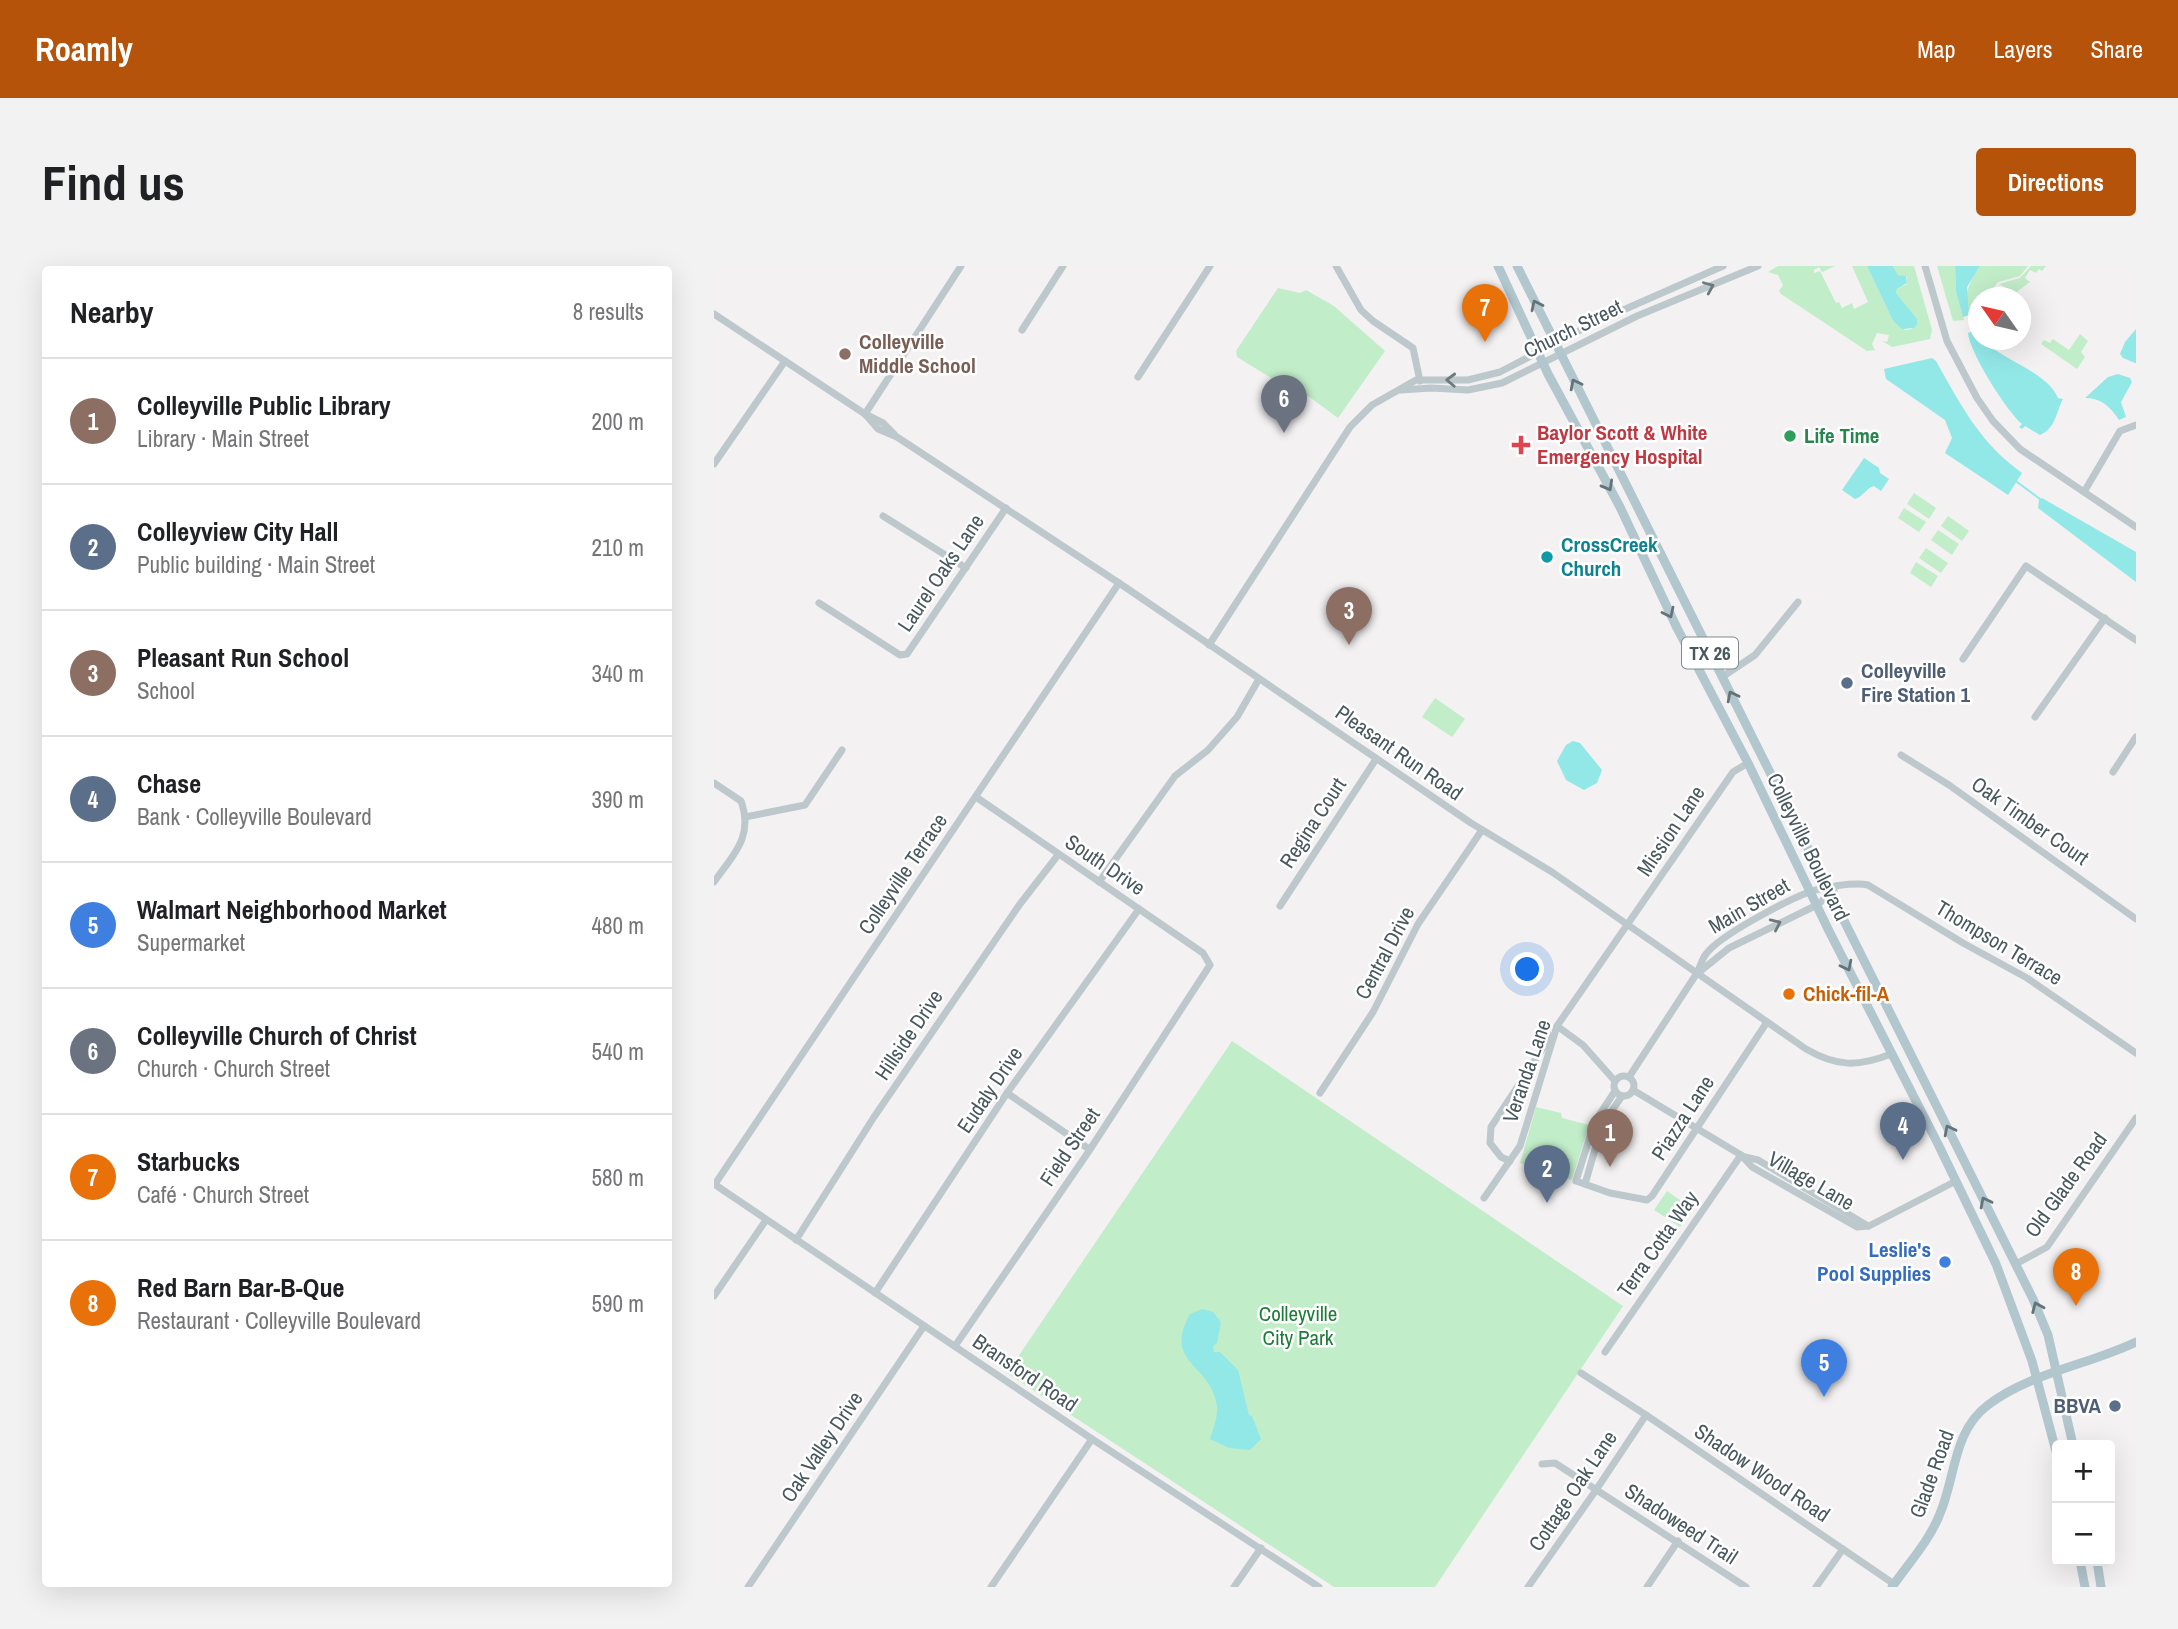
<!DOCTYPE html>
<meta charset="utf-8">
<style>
:root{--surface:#fff;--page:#f2f2f2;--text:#202124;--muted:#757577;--line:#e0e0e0;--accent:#b45309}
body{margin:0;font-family:"Archivo Narrow",sans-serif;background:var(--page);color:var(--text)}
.controls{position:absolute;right:21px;bottom:21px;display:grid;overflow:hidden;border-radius:7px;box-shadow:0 7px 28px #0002}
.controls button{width:63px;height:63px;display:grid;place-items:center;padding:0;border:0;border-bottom:2px solid var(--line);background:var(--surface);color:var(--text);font:35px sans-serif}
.compass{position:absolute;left:1254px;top:21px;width:63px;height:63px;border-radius:50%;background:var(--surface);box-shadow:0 7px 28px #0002;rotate:304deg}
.you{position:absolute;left:814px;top:704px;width:24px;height:24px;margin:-18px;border:5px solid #fff;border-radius:50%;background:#1a73e8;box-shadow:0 0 0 10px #1a73e833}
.badge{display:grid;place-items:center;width:46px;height:46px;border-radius:50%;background:var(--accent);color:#fff;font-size:23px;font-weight:700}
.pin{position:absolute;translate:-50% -58px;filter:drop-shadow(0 2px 4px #0008)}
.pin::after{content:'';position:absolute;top:37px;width:24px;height:21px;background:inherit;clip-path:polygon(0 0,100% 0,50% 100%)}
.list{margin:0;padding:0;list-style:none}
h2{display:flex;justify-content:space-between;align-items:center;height:91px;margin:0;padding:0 28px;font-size:30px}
h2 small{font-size:23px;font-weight:400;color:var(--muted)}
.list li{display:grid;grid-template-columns:46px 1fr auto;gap:21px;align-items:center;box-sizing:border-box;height:126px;padding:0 28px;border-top:2px solid var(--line)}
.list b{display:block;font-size:26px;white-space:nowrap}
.list p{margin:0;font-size:23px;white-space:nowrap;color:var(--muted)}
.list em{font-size:23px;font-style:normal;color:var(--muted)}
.map{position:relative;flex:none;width:1422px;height:1321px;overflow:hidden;border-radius:7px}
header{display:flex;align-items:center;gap:42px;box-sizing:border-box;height:98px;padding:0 35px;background:var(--accent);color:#fff}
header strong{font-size:33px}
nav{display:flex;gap:38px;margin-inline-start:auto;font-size:24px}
.intro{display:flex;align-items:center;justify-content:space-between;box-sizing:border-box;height:168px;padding:0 42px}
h1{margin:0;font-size:49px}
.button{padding:18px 32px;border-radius:7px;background:var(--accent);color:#fff;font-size:24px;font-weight:700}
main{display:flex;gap:42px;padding:0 42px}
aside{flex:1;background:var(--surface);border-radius:7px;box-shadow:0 7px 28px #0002}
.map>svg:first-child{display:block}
.green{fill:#c2edc9}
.water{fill:#92e8e7}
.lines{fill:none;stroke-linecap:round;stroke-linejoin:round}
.stream{stroke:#92e8e7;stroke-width:2}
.minor{stroke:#bdc8cc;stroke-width:7}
.major{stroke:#b2c6cd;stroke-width:9}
.oneway{stroke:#6c7a7e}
.oneway2{stroke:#637479}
.education-dot{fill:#8d6e63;stroke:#fff;stroke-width:2.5}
.leisure-dot{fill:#2e9e5b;stroke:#fff;stroke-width:2.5}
.health-dot{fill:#e0444e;stroke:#fff;stroke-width:2.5}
.culture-dot{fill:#0f9aa8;stroke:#fff;stroke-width:2.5}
.service-dot{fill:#5c6f8a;stroke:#fff;stroke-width:2.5}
.food-dot{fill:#e8710a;stroke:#fff;stroke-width:2.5}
.shop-dot{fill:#3f7fe0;stroke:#fff;stroke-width:2.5}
.labels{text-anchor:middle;stroke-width:5;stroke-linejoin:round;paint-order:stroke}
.shield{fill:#fff;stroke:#808a8e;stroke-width:2}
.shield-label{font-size:19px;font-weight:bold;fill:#49585d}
.street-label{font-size:21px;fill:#49585d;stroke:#fff}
.education-label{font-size:21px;font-weight:bold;fill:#785e54;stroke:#fff;text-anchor:start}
.health-label{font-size:21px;font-weight:bold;fill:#be3a42;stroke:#fff;text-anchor:start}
.leisure-label{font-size:21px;font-weight:bold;fill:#27864d;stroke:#fff;text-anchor:start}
.culture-label{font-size:21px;font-weight:bold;fill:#0d838f;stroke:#fff;text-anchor:start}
.service-label{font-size:21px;font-weight:bold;fill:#4e5e75;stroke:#fff;text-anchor:start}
.food-label{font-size:21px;font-weight:bold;fill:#c56008;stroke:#fff;text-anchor:start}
.shop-label{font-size:21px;font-weight:bold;fill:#366cbe;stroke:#fff;text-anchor:end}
.park-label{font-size:21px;fill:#1d7c37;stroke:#fff}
</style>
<header>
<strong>Roamly</strong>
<nav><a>Map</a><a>Layers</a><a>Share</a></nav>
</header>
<div class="intro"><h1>Find us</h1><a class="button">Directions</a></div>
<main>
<aside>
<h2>Nearby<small>8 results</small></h2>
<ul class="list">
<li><span class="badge" style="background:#8d6e63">1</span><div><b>Colleyville Public Library</b><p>Library · Main Street</p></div><em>200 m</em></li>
<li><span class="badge" style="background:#5c6f8a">2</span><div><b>Colleyview City Hall</b><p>Public building · Main Street</p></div><em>210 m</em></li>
<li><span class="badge" style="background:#8d6e63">3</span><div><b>Pleasant Run School</b><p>School</p></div><em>340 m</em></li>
<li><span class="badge" style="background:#5c6f8a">4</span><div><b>Chase</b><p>Bank · Colleyville Boulevard</p></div><em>390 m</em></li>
<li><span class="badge" style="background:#3f7fe0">5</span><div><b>Walmart Neighborhood Market</b><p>Supermarket</p></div><em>480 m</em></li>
<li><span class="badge" style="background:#6b7280">6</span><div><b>Colleyville Church of Christ</b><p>Church · Church Street</p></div><em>540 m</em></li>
<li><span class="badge" style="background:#e8710a">7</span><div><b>Starbucks</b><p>Café · Church Street</p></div><em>580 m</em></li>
<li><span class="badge" style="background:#e8710a">8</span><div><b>Red Barn Bar-B-Que</b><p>Restaurant · Colleyville Boulevard</p></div><em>590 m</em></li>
</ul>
</aside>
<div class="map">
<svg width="1422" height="1321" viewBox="0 0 1422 1321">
<rect width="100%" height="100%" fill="#f3f1f1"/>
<g class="green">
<polygon points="1064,0 1121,0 1108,6 1105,1 1100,4 1100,7 1106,5 1122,37 1125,36 1128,42 1138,37 1140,43 1154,36 1138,0 1153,0 1179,55 1191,64 1198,63 1203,55 1182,27 1183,23 1193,18 1193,11 1184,9 1179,0 1200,0 1218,64 1216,73 1178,81 1168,75 1173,76 1175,69 1163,67 1158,78 1161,84 1153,85 1067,28 1065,25 1069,19 1064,9 1054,6"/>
<polygon points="1223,0 1241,0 1242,26 1250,54 1239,55"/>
<path d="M 1266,0 L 1314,0 L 1306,10 L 1284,16 L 1273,31 L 1265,32 L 1264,51 L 1256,52 L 1257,49 C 1247,31 1256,15 1266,0 Z"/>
<polygon points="1317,0 1332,0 1328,5 1325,3 1322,7 1316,4 1311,12 1316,16 1304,25 1303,28 1285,18 1306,12"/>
<polygon points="564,22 586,27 592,24 620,40 671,85 624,152 594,130 591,133 523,91 522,85"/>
<polygon points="1366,68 1374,75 1367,86 1371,91 1363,103 1327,78 1330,74 1336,77 1339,73 1355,84"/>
<polygon points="1200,227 1222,242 1215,253 1193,238"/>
<polygon points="1190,242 1212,256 1205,266 1184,252"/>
<polygon points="1234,250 1255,265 1248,275 1227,260"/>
<polygon points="1224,264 1245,278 1238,289 1217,274"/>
<polygon points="1212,282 1234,297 1227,307 1205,292"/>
<polygon points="1202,296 1224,310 1217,321 1196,307"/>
<polygon points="721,432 751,453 738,471 708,451"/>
<polygon points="518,775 909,1040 721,1321 620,1321 293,1107"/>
<polygon points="822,841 847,847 848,852 875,859 858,914 806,897"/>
<polygon points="953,925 979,943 966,961 940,944"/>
</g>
<g class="water">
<polygon points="1153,0 1179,0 1184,9 1192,10 1193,17 1183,23 1182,27 1203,53 1203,58 1200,62 1188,63 1179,55"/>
<polygon points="1241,0 1266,0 1253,21 1255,49 1249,51 1242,26"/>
<polygon points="1422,63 1422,97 1421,97 1409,92 1406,88 1411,76"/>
<path d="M 1260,65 L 1264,69 L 1265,74 L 1269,74 C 1290,95 1333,106 1344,132 L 1349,133 C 1342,146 1342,162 1326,169 L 1311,160 L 1308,163 L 1305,161 L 1308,158 C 1292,144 1256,87 1254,67 Z"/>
<path d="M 1218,92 L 1222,95 C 1247,139 1265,176 1308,207 L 1294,229 L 1231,187 L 1238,172 L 1231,154 L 1172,113 L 1170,103 Z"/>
<path d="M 1404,108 L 1416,112 L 1418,116 L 1407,136 L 1412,151 L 1405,154 C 1396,140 1387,132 1371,132 L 1394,111 Z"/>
<path d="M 1150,192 L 1165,202 L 1166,207 L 1175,213 L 1167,225 L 1160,220 C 1152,222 1150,230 1141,233 L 1128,224 Z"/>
<polygon points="1328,232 1422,286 1422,316 1324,242 1325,234"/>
<polygon points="859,475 866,477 888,504 883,517 870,524 852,514 843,495 852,479"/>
<path d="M 488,1043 L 499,1046 L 507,1056 L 503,1077 L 499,1080 L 500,1086 L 506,1086 L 524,1104 L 535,1149 L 538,1150 L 547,1173 L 536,1184 L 515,1182 L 496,1173 C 499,1163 504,1151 503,1140 C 498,1098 448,1098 476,1048 Z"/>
</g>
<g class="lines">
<polyline class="stream" points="1303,216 1326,233"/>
<g class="minor">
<polyline points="622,0 647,44 659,55 699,82 706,115"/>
<polyline points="1211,0 1233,75 1263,132 1279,155 1306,183 1422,261"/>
<polyline points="0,48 151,148 169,157 180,168"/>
<polyline points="308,64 349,0"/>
<polyline points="424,111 496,0"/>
<polyline points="687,124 717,122 754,124 788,117 923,50 1044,0"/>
<path d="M 151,148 L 164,163 L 183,171 L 411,321 L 757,557 L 838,606 L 1092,783 C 1123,801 1144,801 1177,788"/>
<polyline points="151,148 247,0"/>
<polyline points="0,198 71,95"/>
<polyline points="1370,226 1406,165 1422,159"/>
<polyline points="169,250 252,302"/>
<polyline points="105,337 186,389 193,388 292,242"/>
<polyline points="495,379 636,161 658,139 702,114 754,114 786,106 882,56 1009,0"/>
<polyline points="1249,393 1312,300 1422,374"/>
<polyline points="1008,411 1041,389 1084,336"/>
<polyline points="1321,451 1391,352"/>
<polyline points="1187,489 1235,519 1422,653"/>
<polyline points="1399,506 1422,471"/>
<path d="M 0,517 L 27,535 C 40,571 19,589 0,616"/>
<polyline points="31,551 91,539 128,484"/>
<polyline points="385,616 461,510 494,484 523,451 545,413"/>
<polyline points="566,640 662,493"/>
<polyline points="984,707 1015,682 1103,639 1120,625"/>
<polyline points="843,760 869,779 901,815"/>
<circle cx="910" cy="820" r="10"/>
<path d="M 915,811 L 983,707 C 986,701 988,693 992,688 C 1006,669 1072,635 1095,626 C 1109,621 1140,616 1154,619 L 1249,677 L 1313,712 L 1422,787"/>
<polyline points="919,824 1027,889 1038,901 1143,961 1155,960 1242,915"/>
<polyline points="901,825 880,857 862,915 896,927 933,934 938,930 1053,756"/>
<polyline points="293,827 375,883"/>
<polyline points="606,827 659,746 704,658 768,564"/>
<polyline points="1027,890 1044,894 1154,960"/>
<polyline points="796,895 787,891 776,877 777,861 837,770"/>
<polyline points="0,918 378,1173 605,1321"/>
<polyline points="1,918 405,317"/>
<polyline points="871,918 888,859 908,830"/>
<polyline points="770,932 806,880 843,760 1019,506 1034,497"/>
<polyline points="82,974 160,851 306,638 344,589"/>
<polyline points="1302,998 1333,981 1422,852"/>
<polyline points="161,1027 293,827 425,643"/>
<polyline points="0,1030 52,954"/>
<polyline points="241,1080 373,888 496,699 489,687 262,531"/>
<polyline points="891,1086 1027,889"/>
<polyline points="867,1107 932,1149 1180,1318"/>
<polyline points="828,1198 841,1197 1032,1321"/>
<polyline points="34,1321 210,1060"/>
<polyline points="277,1321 378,1173"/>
<polyline points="520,1321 547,1282"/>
<polyline points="814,1321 882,1224 932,1149"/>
<polyline points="933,1321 964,1275"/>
<polyline points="1102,1321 1129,1283"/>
</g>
<g class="major">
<polyline points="784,0 834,108 906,241 963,362 1034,497 1115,665 1224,878 1282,998 1318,1095 1343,1189"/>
<polyline points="803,0 1319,1033 1334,1069 1359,1179"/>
<polyline points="1366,1295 1371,1321"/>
<polyline points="1383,1295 1387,1321"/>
<path d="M 1178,1321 C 1194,1298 1215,1275 1225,1250 C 1242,1212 1238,1166 1274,1139 C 1316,1107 1374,1099 1422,1076"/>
</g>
</g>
<defs><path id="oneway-chevron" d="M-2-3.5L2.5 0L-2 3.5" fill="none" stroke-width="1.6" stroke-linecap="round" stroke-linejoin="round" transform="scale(1.75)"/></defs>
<g class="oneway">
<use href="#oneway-chevron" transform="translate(995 21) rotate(-23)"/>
<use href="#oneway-chevron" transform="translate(737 114) rotate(-178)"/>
<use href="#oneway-chevron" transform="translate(1062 658) rotate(-25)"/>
</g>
<g class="oneway2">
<use href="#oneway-chevron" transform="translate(822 39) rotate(-116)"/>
<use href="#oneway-chevron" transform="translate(861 118) rotate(-117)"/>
<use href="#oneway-chevron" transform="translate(894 220) rotate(61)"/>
<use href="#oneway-chevron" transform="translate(955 347) rotate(64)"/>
<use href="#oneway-chevron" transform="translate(1018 430) rotate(-117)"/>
<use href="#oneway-chevron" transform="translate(1133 700) rotate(63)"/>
<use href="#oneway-chevron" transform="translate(1235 864) rotate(-117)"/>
<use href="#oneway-chevron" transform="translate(1271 936) rotate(-117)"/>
<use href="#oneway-chevron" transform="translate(1323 1041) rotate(-113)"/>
</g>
<circle class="education-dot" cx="131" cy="88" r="7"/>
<circle class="leisure-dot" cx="1076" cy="170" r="7"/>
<path class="health-dot" d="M803.5 168.5h7v7h7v7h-7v7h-7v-7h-7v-7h7z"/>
<circle class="culture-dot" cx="833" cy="291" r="7"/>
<g class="service-dot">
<circle cx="1133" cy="417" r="7"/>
<circle cx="1401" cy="1140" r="7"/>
</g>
<circle class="food-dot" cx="1075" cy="728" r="7"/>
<circle class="shop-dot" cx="1231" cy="996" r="7"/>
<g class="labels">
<rect class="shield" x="968" y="371.5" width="56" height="31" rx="5"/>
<g class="shield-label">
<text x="996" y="394">TX 26</text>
</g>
<g class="street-label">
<text transform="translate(859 63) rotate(-26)" y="7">Church Street</text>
<text transform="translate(227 307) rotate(-56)" y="7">Laurel Oaks Lane</text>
<text transform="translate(685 487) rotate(35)" y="7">Pleasant Run Road</text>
<text transform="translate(1316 555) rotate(35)" y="7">Oak Timber Court</text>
<text transform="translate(599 557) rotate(-57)" y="7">Regina Court</text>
<text transform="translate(957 565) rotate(-56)" y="7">Mission Lane</text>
<text transform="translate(1094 581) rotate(64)" y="7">Colleyville Boulevard</text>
<text transform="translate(391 599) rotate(34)" y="7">South Drive</text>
<text transform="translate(189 608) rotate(-56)" y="7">Colleyville Terrace</text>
<text transform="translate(1035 640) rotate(-30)" y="7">Main Street</text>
<text transform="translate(1285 677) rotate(31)" y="7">Thompson Terrace</text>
<text transform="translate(671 687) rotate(-62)" y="7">Central Drive</text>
<text transform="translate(195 769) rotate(-56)" y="7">Hillside Drive</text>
<text transform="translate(813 805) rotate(-71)" y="7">Veranda Lane</text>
<text transform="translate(276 824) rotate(-56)" y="7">Eudaly Drive</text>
<text transform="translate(969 852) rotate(-57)" y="7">Piazza Lane</text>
<text transform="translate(356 881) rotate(-56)" y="7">Field Street</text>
<text transform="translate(1097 915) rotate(30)" y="7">Village Lane</text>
<text transform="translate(1352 919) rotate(-54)" y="7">Old Glade Road</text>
<text transform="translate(944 978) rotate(-55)" y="7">Terra Cotta Way</text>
<text transform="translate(311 1107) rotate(34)" y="7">Bransford Road</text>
<text transform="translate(108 1181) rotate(-56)" y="7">Oak Valley Drive</text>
<text transform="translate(1048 1207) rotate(34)" y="7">Shadow Wood Road</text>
<text transform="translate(1218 1208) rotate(-70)" y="7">Glade Road</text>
<text transform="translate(859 1225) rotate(-56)" y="7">Cottage Oak Lane</text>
<text transform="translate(967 1258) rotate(33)" y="7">Shadoweed Trail</text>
</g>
<g class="education-label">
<text x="145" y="83">Colleyville<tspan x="145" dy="24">Middle School</tspan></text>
</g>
<g class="health-label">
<text x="823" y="174">Baylor Scott &amp; White<tspan x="823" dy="24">Emergency Hospital</tspan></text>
</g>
<g class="leisure-label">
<text x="1090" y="177">Life Time</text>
</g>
<g class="culture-label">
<text x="847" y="286">CrossCreek<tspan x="847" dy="24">Church</tspan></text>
</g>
<g class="service-label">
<text x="1147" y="412">Colleyville<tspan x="1147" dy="24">Fire Station 1</tspan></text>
<text x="1387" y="1147" text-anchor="end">BBVA</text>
</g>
<g class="food-label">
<text x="1089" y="735">Chick-fil-A</text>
</g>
<g class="shop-label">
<text x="1217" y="991">Leslie's<tspan x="1217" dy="24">Pool Supplies</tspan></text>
</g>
<g class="park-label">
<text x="584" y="1055">Colleyville<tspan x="584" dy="24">City Park</tspan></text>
</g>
</g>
</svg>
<div class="controls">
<button>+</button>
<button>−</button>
</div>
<svg class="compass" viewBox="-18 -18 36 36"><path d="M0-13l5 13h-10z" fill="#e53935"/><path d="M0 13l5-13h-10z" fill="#757577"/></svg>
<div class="you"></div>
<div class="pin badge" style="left:896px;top:901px;background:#8d6e63">1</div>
<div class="pin badge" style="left:833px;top:937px;background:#5c6f8a">2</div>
<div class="pin badge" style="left:635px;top:379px;background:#8d6e63">3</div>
<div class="pin badge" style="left:1189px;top:894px;background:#5c6f8a">4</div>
<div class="pin badge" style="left:1110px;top:1131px;background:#3f7fe0">5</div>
<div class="pin badge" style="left:570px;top:167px;background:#6b7280">6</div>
<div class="pin badge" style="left:771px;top:76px;background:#e8710a">7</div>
<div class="pin badge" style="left:1362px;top:1040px;background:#e8710a">8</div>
</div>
</main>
